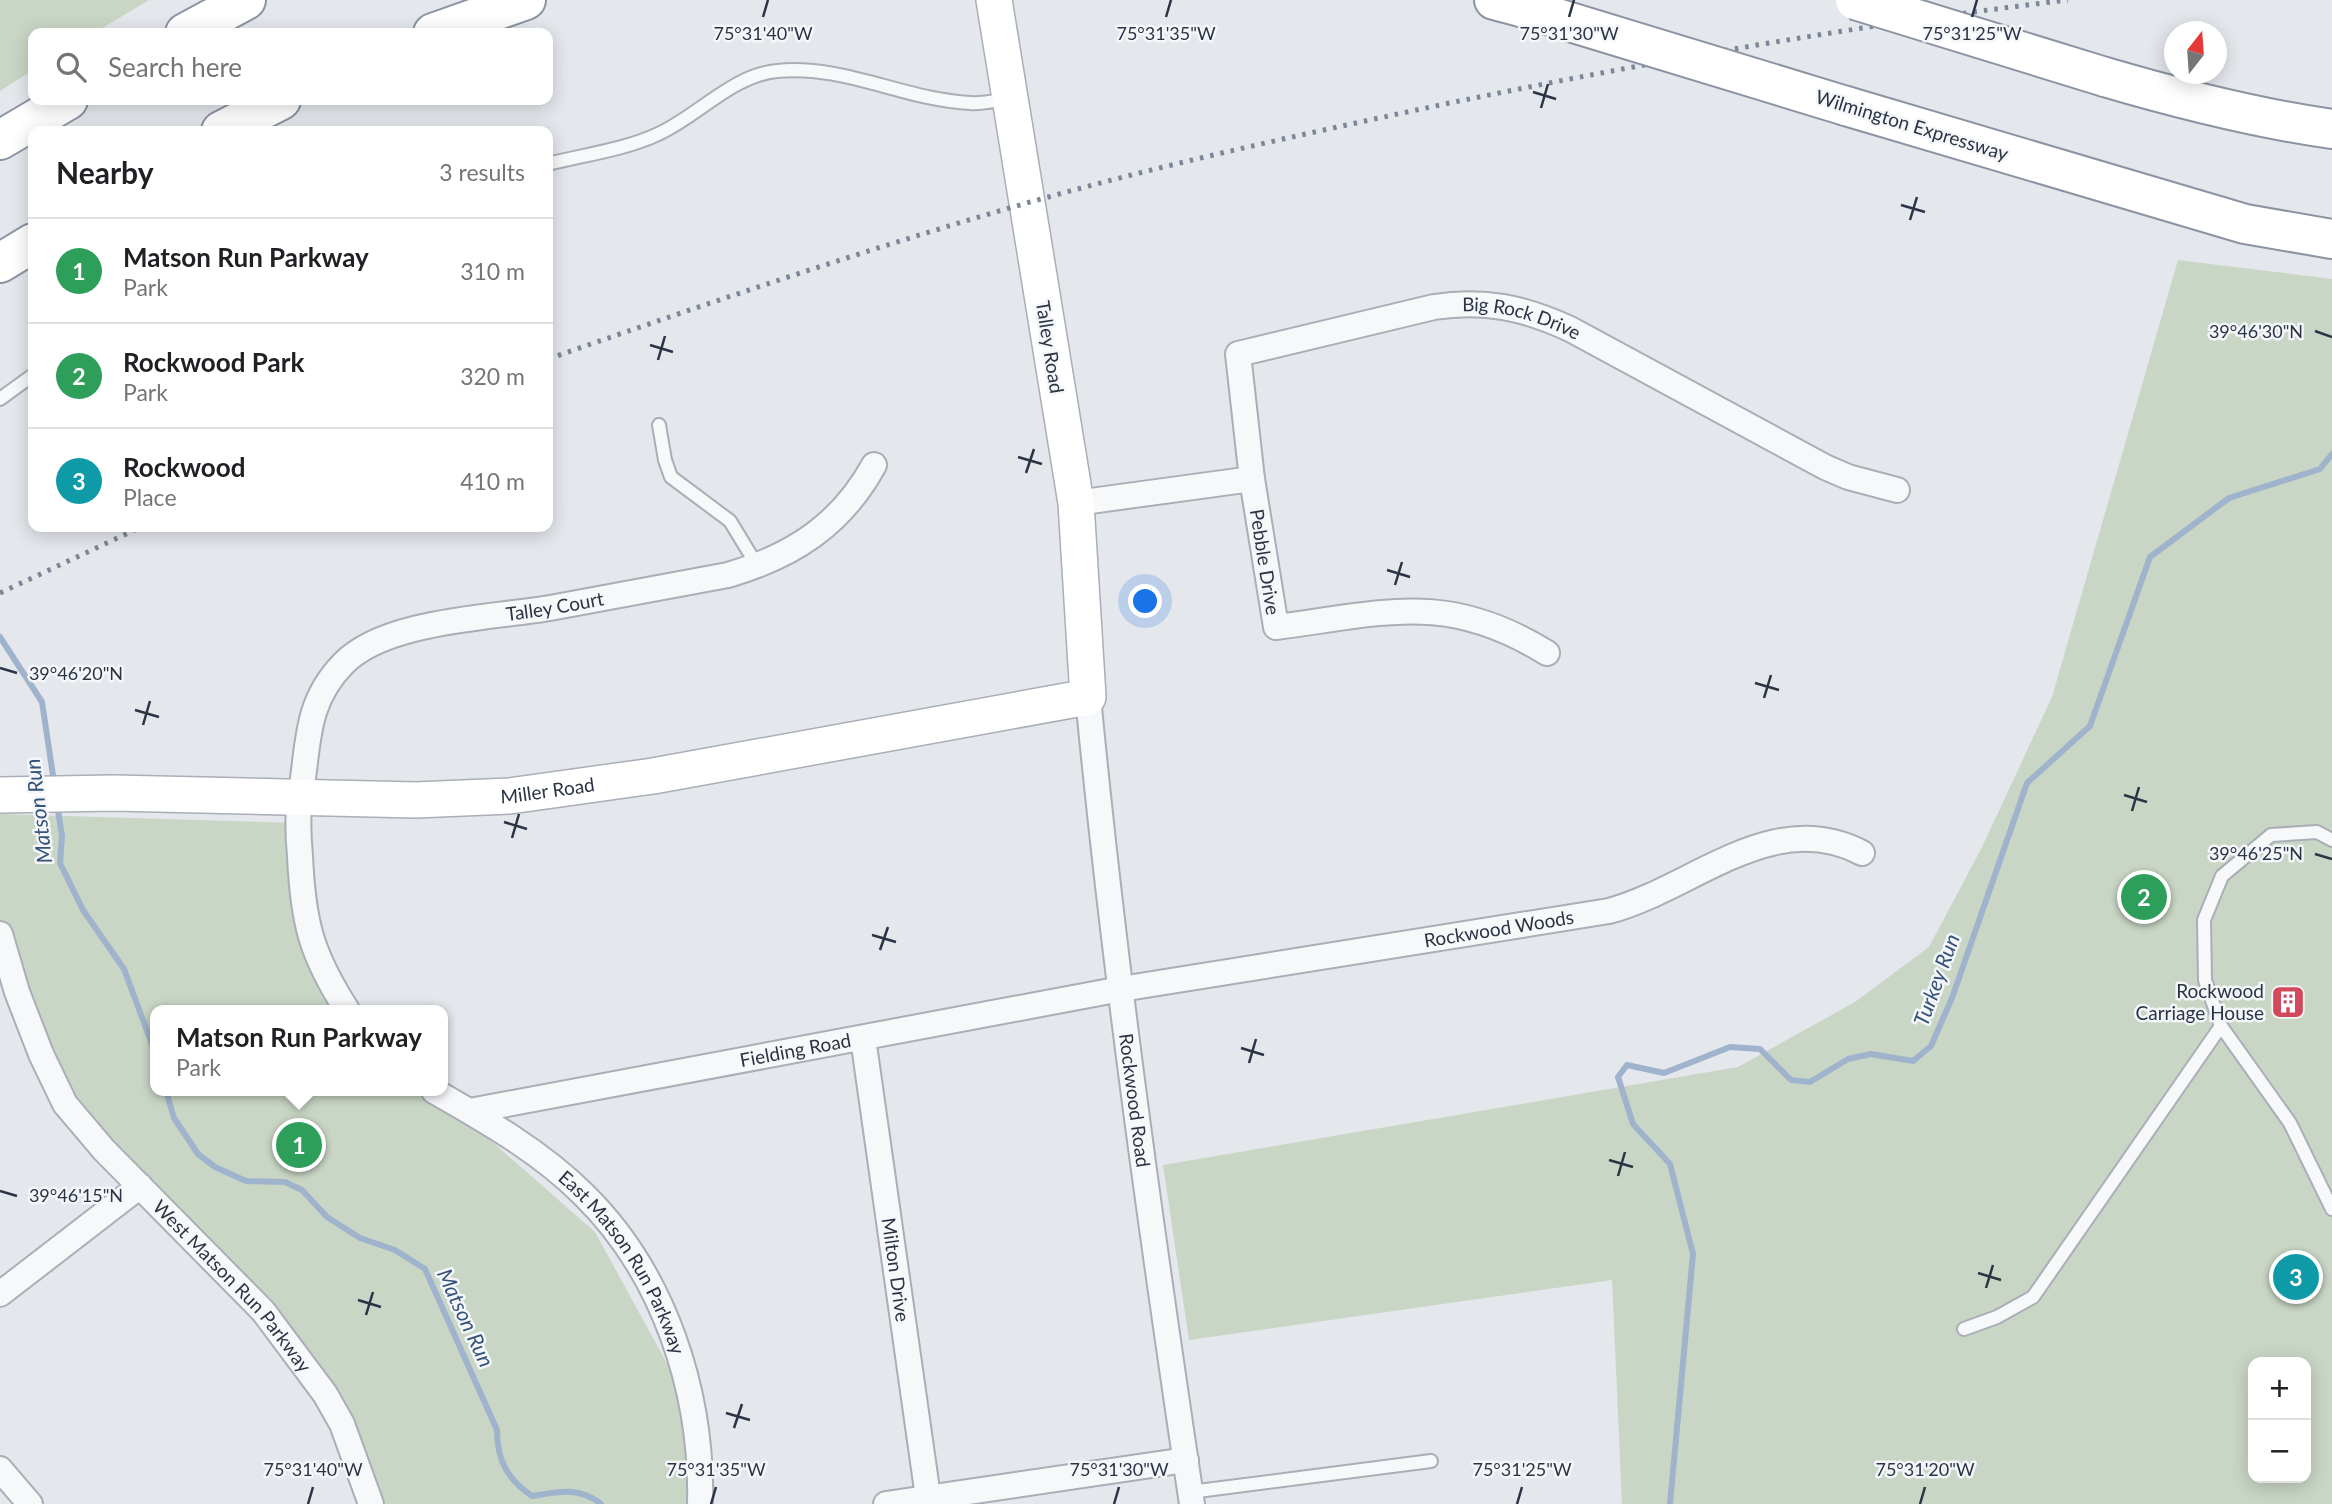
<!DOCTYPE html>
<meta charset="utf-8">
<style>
:root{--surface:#fff;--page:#f2f2f2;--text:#202124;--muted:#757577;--line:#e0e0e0;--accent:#ea580c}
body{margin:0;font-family:Lato,sans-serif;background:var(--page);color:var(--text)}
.controls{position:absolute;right:21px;bottom:21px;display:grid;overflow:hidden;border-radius:14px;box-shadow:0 4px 18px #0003}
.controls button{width:63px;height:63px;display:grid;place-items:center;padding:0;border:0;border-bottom:2px solid var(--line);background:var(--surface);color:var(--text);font:35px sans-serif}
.compass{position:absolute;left:2164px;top:21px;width:63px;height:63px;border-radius:50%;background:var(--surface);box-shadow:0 4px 18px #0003;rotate:17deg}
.you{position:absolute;left:1146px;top:602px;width:24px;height:24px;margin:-18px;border:5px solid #fff;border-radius:50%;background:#1a73e8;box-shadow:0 0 0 10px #1a73e833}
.badge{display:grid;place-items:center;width:46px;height:46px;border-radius:50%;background:var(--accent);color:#fff;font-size:23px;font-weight:700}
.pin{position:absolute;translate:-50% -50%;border:4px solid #fff;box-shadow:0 2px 7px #0006}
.popup{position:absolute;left:150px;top:1005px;width:298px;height:91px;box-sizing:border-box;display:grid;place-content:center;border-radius:14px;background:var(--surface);filter:drop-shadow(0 2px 5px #0005);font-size:23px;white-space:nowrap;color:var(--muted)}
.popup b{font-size:26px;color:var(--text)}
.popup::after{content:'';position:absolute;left:50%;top:100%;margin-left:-14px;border:14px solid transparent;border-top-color:var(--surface)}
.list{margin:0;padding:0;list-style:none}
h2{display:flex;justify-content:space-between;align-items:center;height:91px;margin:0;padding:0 28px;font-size:30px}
h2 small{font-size:23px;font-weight:400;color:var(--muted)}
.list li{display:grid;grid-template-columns:46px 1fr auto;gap:21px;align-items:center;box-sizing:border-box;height:105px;padding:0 28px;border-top:2px solid var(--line)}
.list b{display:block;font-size:26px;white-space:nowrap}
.list p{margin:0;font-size:23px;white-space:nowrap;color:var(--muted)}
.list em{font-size:23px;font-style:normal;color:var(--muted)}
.icon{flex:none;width:38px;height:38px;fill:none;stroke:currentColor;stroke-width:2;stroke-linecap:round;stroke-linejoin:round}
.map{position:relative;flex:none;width:2332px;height:1504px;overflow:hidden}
.search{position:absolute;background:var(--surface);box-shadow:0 4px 18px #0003;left:28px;top:28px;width:525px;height:77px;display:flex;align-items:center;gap:18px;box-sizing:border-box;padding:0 24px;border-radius:14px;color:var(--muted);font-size:26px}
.panel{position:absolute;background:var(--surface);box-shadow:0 4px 18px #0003;left:28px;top:126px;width:525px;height:406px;border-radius:14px}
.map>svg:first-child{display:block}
.green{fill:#c9d6c5;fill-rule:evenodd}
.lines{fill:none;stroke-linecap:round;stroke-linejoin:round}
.stream{stroke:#9fb4cc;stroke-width:6}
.lane-casing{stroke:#a9aeb7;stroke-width:16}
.street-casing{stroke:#a9aeb7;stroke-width:28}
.secondary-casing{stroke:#a9aeb7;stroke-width:38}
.highway-casing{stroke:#8b94a3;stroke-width:42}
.lane{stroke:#f7f8fa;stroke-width:12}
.street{stroke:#f7f8fa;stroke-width:24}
.secondary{stroke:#fff;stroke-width:35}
.highway{stroke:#fff;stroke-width:38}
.rail{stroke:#7d8696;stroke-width:5;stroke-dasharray:3.5 7;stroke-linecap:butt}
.highway-bridge-casing{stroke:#8b94a3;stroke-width:42;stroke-linecap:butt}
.highway-bridge{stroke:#fff;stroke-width:38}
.ticks{fill:none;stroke:#2b3445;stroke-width:2.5}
.labels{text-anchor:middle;stroke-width:5;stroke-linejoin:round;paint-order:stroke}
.street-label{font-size:19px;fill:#2b3445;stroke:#f4f6f9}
.poi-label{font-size:19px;fill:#2b3445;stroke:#f4f6f9;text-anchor:end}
.water-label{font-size:21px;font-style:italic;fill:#34527a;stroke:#f4f6f9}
.ticks-label{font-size:18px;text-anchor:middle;fill:#2b3445;stroke:#f4f6f9;stroke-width:5;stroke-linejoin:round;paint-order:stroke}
</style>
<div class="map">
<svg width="2332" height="1504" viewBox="0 0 2332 1504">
<rect width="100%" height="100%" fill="#e4e7ec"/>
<g class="green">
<polygon points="0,0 149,0 94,33 33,33 33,70 0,91"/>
<path d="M 2178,260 L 2332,279 L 2332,1504 L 1622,1504 L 1612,1280 L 1189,1340 L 1163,1165 L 1738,1067 L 1855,1002 L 1929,947 L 1982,847 L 2052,697 ZM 2253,1362 L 2306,1362 L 2306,1478 L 2253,1478 Z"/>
<polygon points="0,814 298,823 303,906 348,1010 156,1010 156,1091 434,1091 595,1232 693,1411 698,1504 368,1504 325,1394 65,1104 0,926"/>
</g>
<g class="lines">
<g class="stream">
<polyline points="0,637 42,702 54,782"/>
<polyline points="57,804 62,836 60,863 83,910 124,969 156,1055"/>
<path d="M 166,1091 L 174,1118 L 198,1154 L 215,1167 L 246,1181 L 285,1182 L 302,1190 L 327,1217 L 360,1238 L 395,1250 L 425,1269 L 497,1430 C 497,1460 507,1479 532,1496 C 558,1492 579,1486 601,1504"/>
<polyline points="1670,1504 1693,1254 1670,1164 1633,1124 1618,1077 1627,1065 1664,1073 1730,1047 1760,1049 1791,1080 1810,1082 1848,1059 1871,1054 1913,1061 1931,1046 1952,998 2027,783 2090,726 2150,557 2229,498 2320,469 2332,454"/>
</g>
<g class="lane-casing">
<g id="lane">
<path d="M 548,164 C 583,155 623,150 656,135 C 696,118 732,75 777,71 C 843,64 905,100 970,103 C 982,104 995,101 1007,99"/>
<polyline points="0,399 33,375"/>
<polyline points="659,425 665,460 671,477 730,521 758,567"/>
<polyline points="2332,840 2317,832 2271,835 2222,876 2204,920 2205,980 2221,1026 2290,1123 2332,1209"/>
<polyline points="1964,1329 1997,1317 2033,1297 2221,1026"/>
<polyline points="1190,1492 1431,1461"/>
</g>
</g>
<g class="street-casing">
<g id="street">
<polyline points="1076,503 1252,479"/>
<path id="s1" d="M 1547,653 C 1447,591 1385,613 1276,627 L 1252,479 L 1238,354 L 1434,307 C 1485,299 1524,308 1570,329 L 1825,467 L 1848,477 L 1897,490"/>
<path id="s2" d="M 1088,697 C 1114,967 1152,1236 1192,1504"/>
<path id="s3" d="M 0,934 L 17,992 L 41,1054 L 65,1104 L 104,1150 L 263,1311 L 325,1394 L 342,1424 L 371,1504"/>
<path id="s4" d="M 347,1010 C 311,954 303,922 300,856 C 298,835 297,813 301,792 C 309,743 305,703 343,664 C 385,620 492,618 550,608 C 610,597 669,586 728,575 C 793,556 841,525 874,465"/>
<path id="s5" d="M 863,1038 L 929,1504"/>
<path id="s6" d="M 434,1091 C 485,1120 541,1152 583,1194 C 664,1273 703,1392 700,1504"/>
<path id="s7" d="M 470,1111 L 1121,989 L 1609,911 C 1694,888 1773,806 1862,853"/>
<polyline points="0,1294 140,1186"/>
<polyline points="0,1469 30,1504"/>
<polyline points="886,1504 1186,1460"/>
</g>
</g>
<g class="secondary-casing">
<g id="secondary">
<path id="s8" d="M 0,795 L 114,793 L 416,800 L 510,796 L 653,776 L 1088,697 L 1076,503 L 994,0"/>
</g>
</g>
<g class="highway-casing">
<g id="highway">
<polyline points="1494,0 1524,8"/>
<polyline points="185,33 246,0"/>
<polyline points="433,33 526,0"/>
<path d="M 2105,77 C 2180,99 2254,118 2332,129"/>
<polyline points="1846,106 2245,224 2332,239"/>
<polyline points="221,131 281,100"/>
<polyline points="0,140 68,100"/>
<polyline points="0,263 33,243"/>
</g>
</g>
<use href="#lane" class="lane"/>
<use href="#street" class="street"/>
<use href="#secondary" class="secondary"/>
<use href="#highway" class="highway"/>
<g class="rail">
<path d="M 548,359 C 694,308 840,258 989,214 C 1137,170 1289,137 1440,105 C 1648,62 1857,25 2068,0"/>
<polyline points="0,593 141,527"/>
</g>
<g class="highway-bridge-casing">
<g id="highway-bridge">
<polyline points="1855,0 2105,77"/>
<polyline points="1524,8 1846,106"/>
</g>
</g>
<use href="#highway-bridge" class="highway-bridge"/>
</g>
<path class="ticks" d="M 763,17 L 768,0M 1166,17 L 1171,0M 1569,17 L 1574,0M 1972,17 L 1977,0M 1533,92 L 1556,99M 1541,108 L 1548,84M 1901,205 L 1925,212M 1910,220 L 1917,197M 2315,331 L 2332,337M 650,345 L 673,352M 658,360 L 665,336M 1018,457 L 1042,464M 1026,473 L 1034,449M 1387,570 L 1410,577M 1395,585 L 1402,562M 0,668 L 17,673M 1755,683 L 1779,690M 1764,698 L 1771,675M 135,710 L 159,717M 143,725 L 150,701M 2124,795 L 2147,802M 2132,811 L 2139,787M 504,822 L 527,829M 512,838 L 519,814M 2315,854 L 2332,859M 872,935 L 896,942M 880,950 L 888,927M 1241,1048 L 1264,1055M 1249,1063 L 1256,1039M 1609,1160 L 1633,1167M 1618,1176 L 1625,1152M 0,1191 L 17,1196M 1978,1273 L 2001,1280M 1986,1288 L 1993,1265M 358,1300 L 381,1307M 366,1315 L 373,1292M 726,1413 L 750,1420M 734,1428 L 742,1404M 308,1504 L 313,1487M 711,1504 L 716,1487M 1114,1504 L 1119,1487M 1517,1504 L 1522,1487M 1920,1504 L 1925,1487"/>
<defs>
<g id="building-square" transform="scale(1.75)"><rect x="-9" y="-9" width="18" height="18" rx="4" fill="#d1495b" stroke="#f4f6f9"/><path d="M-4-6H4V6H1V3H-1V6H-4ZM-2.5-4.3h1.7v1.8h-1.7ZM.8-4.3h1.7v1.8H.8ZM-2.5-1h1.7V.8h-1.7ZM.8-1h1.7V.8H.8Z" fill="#fff"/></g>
</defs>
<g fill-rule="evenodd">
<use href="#building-square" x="2288" y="1002"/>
</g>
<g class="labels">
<g class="street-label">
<text transform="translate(1912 125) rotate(17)" y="7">Wilmington Expressway</text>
<text dy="7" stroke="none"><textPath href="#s1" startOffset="847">Big Rock Drive</textPath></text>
<text transform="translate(1050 347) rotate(81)" y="7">Talley Road</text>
<text transform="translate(1265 562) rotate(81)" y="7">Pebble Drive</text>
<text dy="7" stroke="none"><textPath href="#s4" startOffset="588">Talley Court</textPath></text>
<text dy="7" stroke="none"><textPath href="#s8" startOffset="548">Miller Road</textPath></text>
<text dy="7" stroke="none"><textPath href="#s7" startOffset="1045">Rockwood Woods</textPath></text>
<text dy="7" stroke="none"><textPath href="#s7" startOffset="331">Fielding Road</textPath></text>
<text dy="7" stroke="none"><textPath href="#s2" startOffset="406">Rockwood Road</textPath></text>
<text dy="7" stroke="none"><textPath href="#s6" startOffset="261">East Matson Run Parkway</textPath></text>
<text dy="7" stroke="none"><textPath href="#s5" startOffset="234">Milton Drive</textPath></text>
<text dy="7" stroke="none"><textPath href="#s3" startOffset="430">West Matson Run Parkway</textPath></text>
</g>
<g class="poi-label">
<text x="2264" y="998">Rockwood<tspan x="2264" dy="22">Carriage House</tspan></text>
</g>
<g class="water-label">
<text transform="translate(39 811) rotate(-97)" y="7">Matson Run</text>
<text transform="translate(1937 980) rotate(-70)" y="7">Turkey Run</text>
<text transform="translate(465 1318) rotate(65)" y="7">Matson Run</text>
</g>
</g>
<g class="ticks-label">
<text x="763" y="40">75°31'40"W</text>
<text x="1166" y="40">75°31'35"W</text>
<text x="1569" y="40">75°31'30"W</text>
<text x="1972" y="40">75°31'25"W</text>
<text x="2256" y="338">39°46'30"N</text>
<text x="76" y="680">39°46'20"N</text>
<text x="2256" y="860">39°46'25"N</text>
<text x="76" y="1202">39°46'15"N</text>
<text x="313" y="1476">75°31'40"W</text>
<text x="716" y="1476">75°31'35"W</text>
<text x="1119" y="1476">75°31'30"W</text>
<text x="1522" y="1476">75°31'25"W</text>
<text x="1925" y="1476">75°31'20"W</text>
</g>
</svg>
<div class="controls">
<button>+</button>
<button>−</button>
</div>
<svg class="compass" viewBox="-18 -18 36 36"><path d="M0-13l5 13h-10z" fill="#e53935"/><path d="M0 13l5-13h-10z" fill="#757577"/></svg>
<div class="you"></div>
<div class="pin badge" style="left:299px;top:1145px;background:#2e9e5b">1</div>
<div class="popup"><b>Matson Run Parkway</b>Park</div>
<div class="pin badge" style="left:2144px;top:897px;background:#2e9e5b">2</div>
<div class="pin badge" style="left:2296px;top:1277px;background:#0f9aa8">3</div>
<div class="search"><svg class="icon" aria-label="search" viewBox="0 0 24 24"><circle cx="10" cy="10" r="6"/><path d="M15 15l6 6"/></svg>Search here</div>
<section class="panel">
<h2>Nearby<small>3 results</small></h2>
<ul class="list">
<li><span class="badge" style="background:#2e9e5b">1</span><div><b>Matson Run Parkway</b><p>Park</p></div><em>310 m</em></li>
<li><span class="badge" style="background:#2e9e5b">2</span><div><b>Rockwood Park</b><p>Park</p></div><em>320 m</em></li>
<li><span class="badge" style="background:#0f9aa8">3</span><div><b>Rockwood</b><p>Place</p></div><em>410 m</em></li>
</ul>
</section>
</div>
